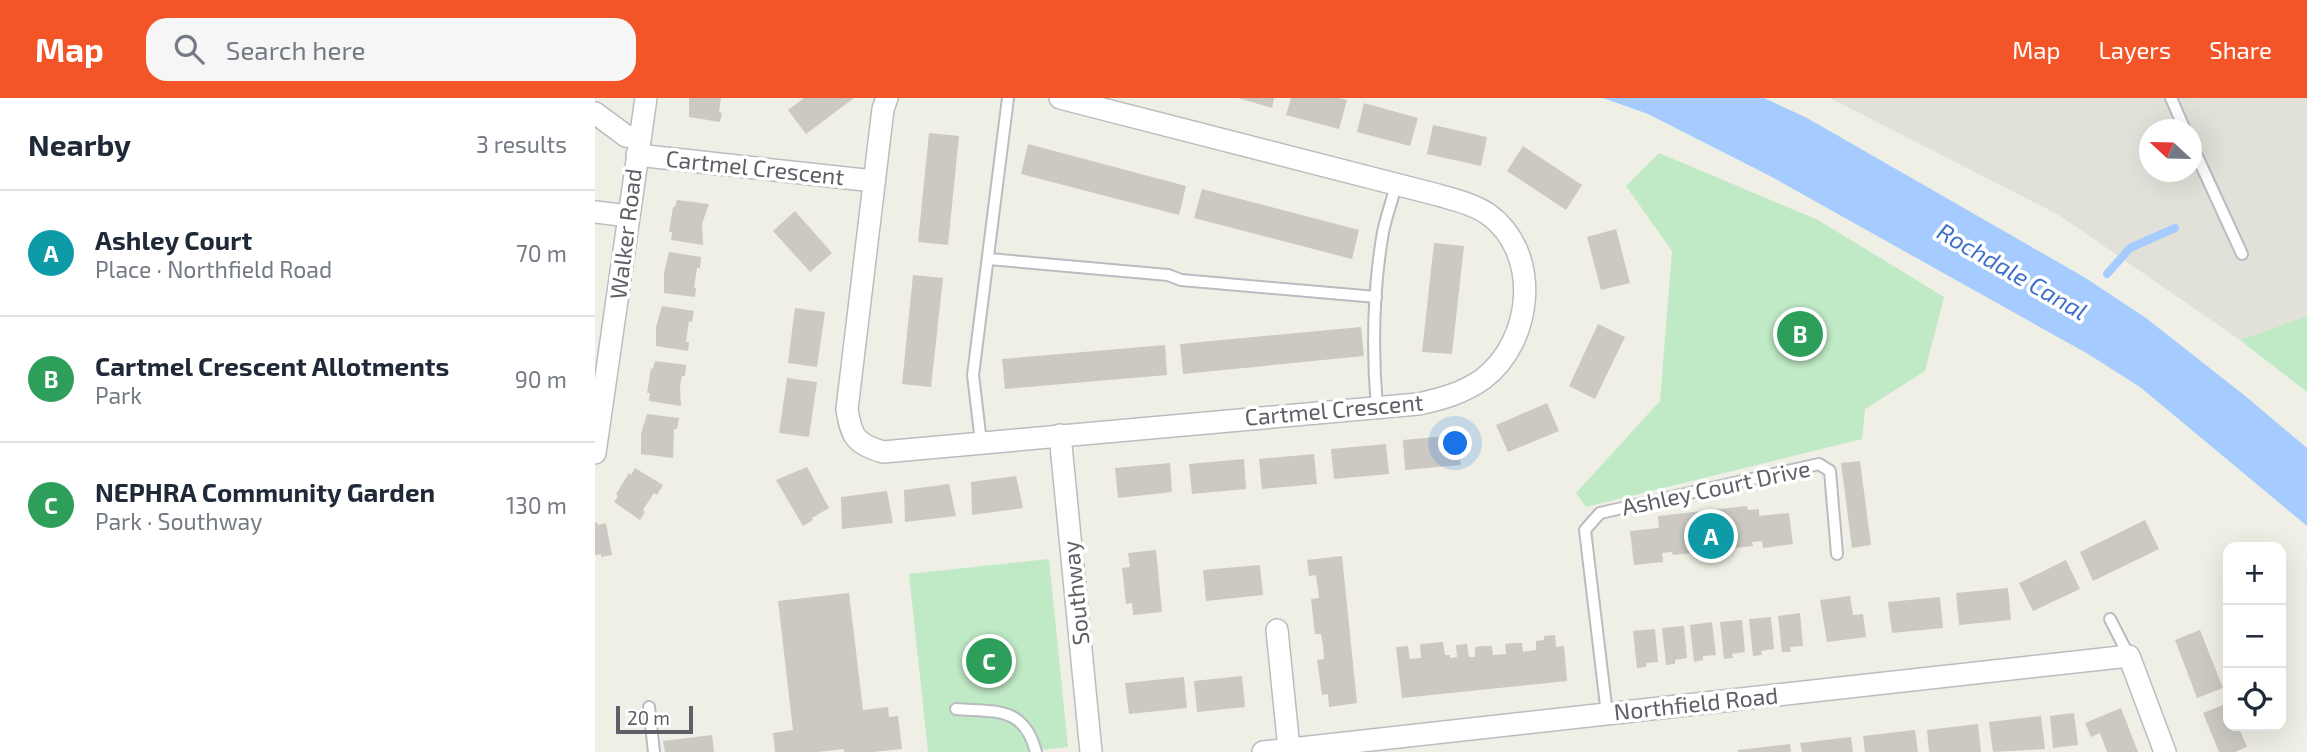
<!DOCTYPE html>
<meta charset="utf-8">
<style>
:root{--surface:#fff;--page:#f6f6f7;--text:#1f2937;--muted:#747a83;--line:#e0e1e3;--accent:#f35428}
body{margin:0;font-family:"Exo 2",sans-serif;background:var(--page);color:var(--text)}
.controls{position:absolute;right:21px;bottom:21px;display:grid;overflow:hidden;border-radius:14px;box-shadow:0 7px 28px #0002}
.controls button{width:63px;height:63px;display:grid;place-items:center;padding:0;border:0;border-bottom:2px solid var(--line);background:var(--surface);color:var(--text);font:35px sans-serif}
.compass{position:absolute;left:1544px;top:21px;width:63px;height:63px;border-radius:50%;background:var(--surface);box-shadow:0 7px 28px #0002;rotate:292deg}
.scale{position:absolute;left:21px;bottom:18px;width:77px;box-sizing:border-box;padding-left:7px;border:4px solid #5d5f66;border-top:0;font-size:19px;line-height:24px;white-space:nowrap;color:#5d5f66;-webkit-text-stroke:5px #fff;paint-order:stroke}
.you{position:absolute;left:861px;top:346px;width:24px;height:24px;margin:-18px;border:5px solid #fff;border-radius:50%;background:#1a73e8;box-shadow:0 0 0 10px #1a73e833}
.badge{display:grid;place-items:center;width:46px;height:46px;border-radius:50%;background:var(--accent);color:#fff;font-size:23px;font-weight:700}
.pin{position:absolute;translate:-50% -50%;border:4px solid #fff;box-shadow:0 2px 7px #0006}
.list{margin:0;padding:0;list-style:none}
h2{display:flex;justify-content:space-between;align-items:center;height:91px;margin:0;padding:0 28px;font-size:30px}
h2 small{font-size:23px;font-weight:400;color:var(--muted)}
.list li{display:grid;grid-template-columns:46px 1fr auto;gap:21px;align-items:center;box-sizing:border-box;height:126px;padding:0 28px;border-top:2px solid var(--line)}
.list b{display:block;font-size:26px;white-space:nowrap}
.list p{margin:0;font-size:23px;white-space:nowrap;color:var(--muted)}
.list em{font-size:23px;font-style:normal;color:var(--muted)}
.icon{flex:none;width:38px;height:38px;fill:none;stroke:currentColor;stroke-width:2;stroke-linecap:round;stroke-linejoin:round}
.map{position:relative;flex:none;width:1712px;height:654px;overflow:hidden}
header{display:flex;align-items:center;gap:42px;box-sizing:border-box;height:98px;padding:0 35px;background:var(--accent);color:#fff}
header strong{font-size:33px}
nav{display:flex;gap:38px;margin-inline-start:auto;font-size:24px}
.search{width:490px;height:63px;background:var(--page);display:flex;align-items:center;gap:18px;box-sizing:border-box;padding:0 24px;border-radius:21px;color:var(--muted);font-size:26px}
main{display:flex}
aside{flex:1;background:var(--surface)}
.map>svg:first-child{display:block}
.industrial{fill:#e1e0d9;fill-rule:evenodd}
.green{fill:#c0e9c6}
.water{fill:#a6ccff}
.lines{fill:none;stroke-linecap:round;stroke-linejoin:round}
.stream{stroke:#a6ccff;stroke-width:8}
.building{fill:#cbc9c2}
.service-casing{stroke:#babcc1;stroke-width:14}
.minor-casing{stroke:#babcc1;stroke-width:24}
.service{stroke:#fff;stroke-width:10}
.minor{stroke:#fff;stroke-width:21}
.labels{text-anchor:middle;stroke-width:7;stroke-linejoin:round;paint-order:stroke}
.street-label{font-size:23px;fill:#5d5f66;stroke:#fff}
.water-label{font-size:24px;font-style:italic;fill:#4070ca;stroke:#fff}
</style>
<header>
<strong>Map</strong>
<div class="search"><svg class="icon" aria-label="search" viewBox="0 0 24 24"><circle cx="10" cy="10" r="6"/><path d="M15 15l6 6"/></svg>Search here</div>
<nav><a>Map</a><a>Layers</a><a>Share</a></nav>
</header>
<main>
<aside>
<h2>Nearby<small>3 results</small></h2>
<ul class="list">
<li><span class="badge" style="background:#0f9aa8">A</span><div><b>Ashley Court</b><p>Place · Northfield Road</p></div><em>70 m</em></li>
<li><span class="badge" style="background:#2e9e5b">B</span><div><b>Cartmel Crescent Allotments</b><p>Park</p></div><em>90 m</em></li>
<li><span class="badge" style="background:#2e9e5b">C</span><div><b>NEPHRA Community Garden</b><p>Park · Southway</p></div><em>130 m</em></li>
</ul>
</aside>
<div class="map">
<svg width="1712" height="654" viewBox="0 0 1712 654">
<rect width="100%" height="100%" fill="#f0efe5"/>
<path class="industrial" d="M 1235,0 L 1712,0 L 1712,218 L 1645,242 L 1464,117 ZM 1554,32 L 1596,32 L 1596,74 L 1554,74 Z"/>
<g class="green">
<polygon points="1064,55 1223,122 1349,199 1330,273 1270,311 1267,341 991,409 981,395 1065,303 1077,153 1031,88"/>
<polygon points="1712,218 1712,294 1645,242"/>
<polygon points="454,461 473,649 428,654 333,654 314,476"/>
</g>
<polygon class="water" points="1008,0 1169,0 1212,20 1489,179 1551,220 1649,297 1712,350 1712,428 1545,289 1493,256 1175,78 1053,16"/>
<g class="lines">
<polyline class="stream" points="1512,176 1535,150 1580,130"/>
</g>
<g class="building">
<polygon points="94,0 126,0 124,14 127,15 125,24 94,19"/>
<polygon points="209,0 259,0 211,36 193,12"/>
<polygon points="643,0 679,0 677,10"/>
<polygon points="696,0 744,0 752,2 744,31 691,17"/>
<polygon points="769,5 823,20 815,48 762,34"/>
<polygon points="838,27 892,39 886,68 832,56"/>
<polygon points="334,35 364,38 353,147 323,144"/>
<polygon points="433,46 591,88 584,117 426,76"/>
<polygon points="928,48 987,87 971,112 912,73"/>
<polygon points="607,91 764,132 757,161 599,120"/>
<polygon points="82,102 114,106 107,126 108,147 76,142 77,134 74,134 78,109 80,109"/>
<polygon points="200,113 237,155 215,174 178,133"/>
<polygon points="1021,131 1035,185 1006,192 992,139"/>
<polygon points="839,145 869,148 857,256 827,254"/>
<polygon points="74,154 106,159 105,170 102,170 99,190 101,190 100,199 69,195 69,175"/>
<polygon points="318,177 348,180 336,289 307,286"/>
<polygon points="67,208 99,213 97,224 94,223 91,244 94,244 93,253 61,248 61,229"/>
<polygon points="200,210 230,214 222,269 193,265"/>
<polygon points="1003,226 1030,239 1000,301 974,288"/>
<polygon points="766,229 769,258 588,276 585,246"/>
<polygon points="570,247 572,277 410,291 407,261"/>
<polygon points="60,263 91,267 90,278 87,278 85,288 86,308 54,303 55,295 52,295 56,270 58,271"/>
<polygon points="192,280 222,284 214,339 184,335"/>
<polygon points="952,305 964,333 913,354 901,327"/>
<polygon points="52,316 84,320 82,331 79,331 78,360 46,356 46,336"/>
<polygon points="863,337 866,367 810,372 808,342"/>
<polygon points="791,346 794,376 739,381 736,351"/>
<polygon points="719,356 722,386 667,391 664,361"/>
<polygon points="649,361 651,391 597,396 594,366"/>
<polygon points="1265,363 1276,447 1257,450 1246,365"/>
<polygon points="575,365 577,394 523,400 520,370"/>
<polygon points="212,369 234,410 217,420 218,422 208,428 181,382"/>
<polygon points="40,370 68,387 62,397 59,395 48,412 50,414 45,422 19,404 23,398 21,396 34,375 36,377"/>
<polygon points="421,378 428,410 377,417 376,384"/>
<polygon points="354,386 361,418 310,424 309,392"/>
<polygon points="292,393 298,425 247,431 246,399"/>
<polygon points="1152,408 1153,412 1164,411 1164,418 1194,415 1198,446 1168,450 1167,443 1157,444 1158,448 1078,457 1077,454 1067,455 1068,464 1039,467 1035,433 1064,430 1063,418"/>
<polygon points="1550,422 1564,451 1498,483 1485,454"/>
<polygon points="2,424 3,427 11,425 17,457 6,459 6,456 0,457 0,425"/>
<polygon points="561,452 567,514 538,517 537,505 531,506 527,470 535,469 533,455"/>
<polygon points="747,458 762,605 734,609 733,596 727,597 722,562 729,561 728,547 726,536 720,536 716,501 724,500 721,477 714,478 712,462"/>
<polygon points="1471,462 1485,491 1438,513 1424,485"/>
<polygon points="665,467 668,497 611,503 608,472"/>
<polygon points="1413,490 1416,522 1364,527 1361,495"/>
<polygon points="254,495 268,612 293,609 294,619 303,618 307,651 278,654 249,654 249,651 223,654 180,654 178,635 198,632 183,503"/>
<polygon points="1255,498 1258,517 1268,516 1271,539 1232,544 1225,502"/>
<polygon points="1345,499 1348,530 1297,535 1293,504"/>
<polygon points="1205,515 1208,548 1195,549 1196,554 1187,554 1183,518"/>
<polygon points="1176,519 1179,551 1166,553 1167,557 1158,558 1154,521"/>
<polygon points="1147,522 1150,554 1137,556 1138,560 1129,561 1125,524"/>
<polygon points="1117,524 1121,557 1108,558 1108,562 1099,564 1095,527"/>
<polygon points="1089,528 1092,560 1080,562 1080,566 1071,567 1067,530"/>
<polygon points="1060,531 1063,564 1051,565 1051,569 1042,570 1038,533"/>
<polygon points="1605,532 1628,590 1602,600 1580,542"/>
<polygon points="960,537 961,549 969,548 972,583 807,600 801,549 813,548 815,561 826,560 825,546 848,544 850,557 855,557 855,560 862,559 861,547 872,546 874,559 880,559 880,549 888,548 897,548 898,557 911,556 910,546 918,545 927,545 928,554 941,552 941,543 949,542 949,538"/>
<polygon points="647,578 650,609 602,614 599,583"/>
<polygon points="589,579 592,610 534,616 530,585"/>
<polygon points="1633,605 1633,628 1643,628 1652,649 1640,654 1624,654 1608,615"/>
<polygon points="1526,610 1543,654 1512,654 1505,635 1496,639 1490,625"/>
<polygon points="1479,615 1483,647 1458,650 1455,618"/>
<polygon points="1446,618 1450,651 1398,654 1394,624"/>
<polygon points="1383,626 1386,654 1334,654 1332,632"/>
<polygon points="1320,632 1323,654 1270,654 1268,638"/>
<polygon points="117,637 119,654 70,654 68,643"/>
<polygon points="1256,639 1258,654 1207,654 1205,645"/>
<polygon points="1195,646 1196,654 1143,654 1143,652"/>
</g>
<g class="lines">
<g class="service-casing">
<g id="service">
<polyline points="1576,0 1590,32"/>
<polyline points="1596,45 1647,156"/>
<polyline points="394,161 573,177 586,182 781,199"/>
<path d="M 782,309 C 777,251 778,192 788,134 C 791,119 797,103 801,87"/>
<polyline points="386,344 378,277 413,0"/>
<polyline points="1515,521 1534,558"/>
<polyline points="54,609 59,654"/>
<path d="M 361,611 C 401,614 429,608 441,654"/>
<polyline points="1012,616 990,432 1005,415 1224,366 1235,373 1242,456"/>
</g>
</g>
<g class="minor-casing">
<g id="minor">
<path d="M 292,0 L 288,11 L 252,311 C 256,339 261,346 288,354 L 823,306 C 847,301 868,295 888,281 C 938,243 947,155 893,116 C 878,106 860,102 843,97 L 465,0"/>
<polyline points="0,15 31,38 45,40"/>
<polyline points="42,57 279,83"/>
<polyline points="0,114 34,118"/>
<polyline points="465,337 496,654"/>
<polyline points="0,355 51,0"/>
<polyline points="682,532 694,651"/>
<polyline points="668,654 1534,558 1570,654"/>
</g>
</g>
<use href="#service" class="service"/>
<use href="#minor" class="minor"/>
</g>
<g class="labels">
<g class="street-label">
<text transform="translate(160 70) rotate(6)" y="8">Cartmel Crescent</text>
<text transform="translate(31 136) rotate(-83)" y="8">Walker Road</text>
<text transform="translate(739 312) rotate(-5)" y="8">Cartmel Crescent</text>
<text transform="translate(1121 390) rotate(-12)" y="8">Ashley Court Drive</text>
<text transform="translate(481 495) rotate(-96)" y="8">Southway</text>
<text transform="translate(1101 606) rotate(-6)" y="8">Northfield Road</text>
</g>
<g class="water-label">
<text transform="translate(1417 174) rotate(30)" y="8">Rochdale Canal</text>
</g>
</g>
</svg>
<div class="controls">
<button>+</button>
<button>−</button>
<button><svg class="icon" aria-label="locate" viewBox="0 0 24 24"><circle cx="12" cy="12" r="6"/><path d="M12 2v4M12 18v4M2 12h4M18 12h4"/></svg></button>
</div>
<svg class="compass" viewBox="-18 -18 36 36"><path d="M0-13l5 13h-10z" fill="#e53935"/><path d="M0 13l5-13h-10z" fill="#747a83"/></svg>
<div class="scale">20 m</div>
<div class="you"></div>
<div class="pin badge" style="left:1116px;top:438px;background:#0f9aa8">A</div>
<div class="pin badge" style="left:1205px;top:236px;background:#2e9e5b">B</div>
<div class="pin badge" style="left:394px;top:563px;background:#2e9e5b">C</div>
</div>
</main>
